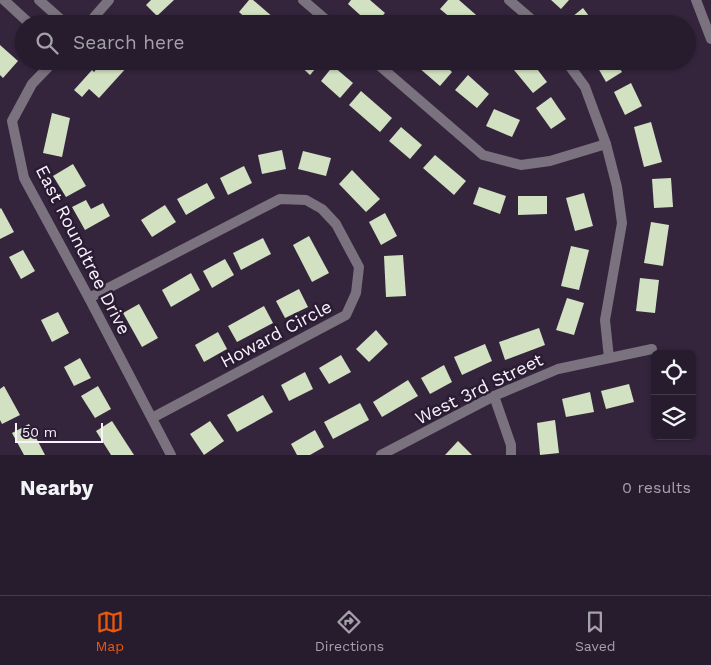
<!DOCTYPE html>
<style>
:root{--surface:#271c2e;--page:#33293a;--text:#f1f3f6;--muted:#a4a1aa;--line:#433a4a;--accent:#ea580c}
body{margin:0;font-family:"Work Sans",sans-serif;background:var(--page);color:var(--text)}
.controls{position:absolute;right:15px;bottom:15px;display:grid;overflow:hidden;border-radius:8px;box-shadow:0 1px 4px #0004}
.controls button{width:45px;height:45px;display:grid;place-items:center;padding:0;border:0;border-bottom:1px solid var(--line);background:var(--surface);color:var(--text);font:25px sans-serif}
.scale{position:absolute;left:15px;bottom:12px;width:88px;box-sizing:border-box;padding-left:5px;border:2px solid #f9f1fd;border-top:0;font-size:14px;line-height:18px;white-space:nowrap;color:#f9f1fd;-webkit-text-stroke:4px #2a1c32;paint-order:stroke}
.list{margin:0;padding:0;list-style:none}
h2{display:flex;justify-content:space-between;align-items:center;height:65px;margin:0;padding:0 20px;font-size:21px}
h2 small{font-size:16px;font-weight:400;color:var(--muted)}
.icon{flex:none;width:28px;height:28px;fill:none;stroke:currentColor;stroke-width:2;stroke-linecap:round;stroke-linejoin:round}
.map{position:relative;flex:none;width:711px;height:455px;overflow:hidden}
.search{position:absolute;background:var(--surface);box-shadow:0 1px 4px #0004;left:15px;right:15px;top:15px;height:55px;display:flex;align-items:center;gap:12px;box-sizing:border-box;padding:0 18px;border-radius:28px;color:var(--muted);font-size:19px}
.sheet{height:140px;background:var(--surface)}
nav{display:flex;justify-content:space-around;align-items:center;box-sizing:border-box;height:70px;border-top:1px solid var(--line);background:var(--surface);font-size:14px;color:var(--muted)}
nav a{display:grid;justify-items:center;gap:2px}
nav .on{color:var(--accent)}
.map>svg:first-child{display:block}
.building{fill:#d1e1c2}
.lines{fill:none;stroke-linecap:round;stroke-linejoin:round}
.street{stroke:#7a727e;stroke-width:10}
.labels{text-anchor:middle;stroke-width:5;stroke-linejoin:round;paint-order:stroke}
.street-label{font-size:18px;fill:#f9f1fd;stroke:#2a1c32}
</style>
<div class="map">
<svg width="711" height="455" viewBox="0 0 711 455">
<rect width="100%" height="100%" fill="#34253d"/>
<g class="building">
<polygon points="151,0 174,0 157,16 146,5"/>
<polygon points="249,0 253,0 281,24 252,24 239,12"/>
<polygon points="351,0 370,0 385,13 375,24 370,24 348,4"/>
<polygon points="448,0 459,0 483,21 480,24 458,24 440,9"/>
<polygon points="551,0 569,0 561,9"/>
<polygon points="583,8 595,24 570,24 567,21"/>
<polygon points="147,18 151,24 141,24"/>
<polygon points="396,18 402,24 391,24"/>
<polygon points="0,45 18,61 3,78 0,75"/>
<polygon points="103,61 123,61 128,66 99,98 89,89 82,97 74,90 92,70 94,72"/>
<polygon points="295,61 322,61 310,75"/>
<polygon points="411,61 440,61 452,72 440,86"/>
<polygon points="525,61 531,61 547,82 533,93 514,70"/>
<polygon points="594,61 615,61 622,72 606,82"/>
<polygon points="333,66 353,83 340,98 321,81"/>
<polygon points="468,75 489,94 477,108 455,90"/>
<polygon points="631,83 642,106 625,115 614,92"/>
<polygon points="361,91 392,118 380,132 349,105"/>
<polygon points="551,97 566,119 551,129 536,108"/>
<polygon points="494,109 520,120 512,137 486,126"/>
<polygon points="52,113 70,118 62,157 43,153"/>
<polygon points="651,122 662,162 644,167 634,127"/>
<polygon points="401,127 422,145 410,159 389,141"/>
<polygon points="282,150 286,169 262,174 258,155"/>
<polygon points="303,151 331,158 326,176 298,169"/>
<polygon points="435,155 466,181 454,195 423,168"/>
<polygon points="73,164 86,186 66,197 53,176"/>
<polygon points="244,166 252,183 228,195 220,178"/>
<polygon points="352,170 380,199 366,212 339,184"/>
<polygon points="671,178 673,207 654,208 652,179"/>
<polygon points="207,183 215,198 186,215 177,199"/>
<polygon points="479,187 506,196 500,214 473,204"/>
<polygon points="584,193 593,226 575,231 566,198"/>
<polygon points="518,196 547,196 547,214 518,215"/>
<polygon points="86,200 91,209 103,203 110,216 85,230 72,207"/>
<polygon points="165,205 176,222 152,237 141,220"/>
<polygon points="1,208 14,232 0,239 0,209"/>
<polygon points="385,213 397,236 381,245 369,222"/>
<polygon points="651,222 669,225 663,266 644,263"/>
<polygon points="309,236 329,273 312,282 293,245"/>
<polygon points="263,238 271,254 241,270 233,253"/>
<polygon points="571,246 589,250 579,290 561,286"/>
<polygon points="23,250 35,271 21,279 9,257"/>
<polygon points="403,255 406,296 386,297 384,256"/>
<polygon points="225,259 234,275 212,288 203,271"/>
<polygon points="191,273 200,290 171,307 162,290"/>
<polygon points="640,278 659,280 655,313 636,311"/>
<polygon points="299,289 308,307 285,318 276,301"/>
<polygon points="567,298 584,303 574,335 556,330"/>
<polygon points="139,304 158,338 142,347 123,313"/>
<polygon points="264,306 273,323 237,342 228,326"/>
<polygon points="58,312 69,333 52,342 41,320"/>
<polygon points="539,328 545,345 505,360 499,342"/>
<polygon points="376,330 388,344 369,362 356,349"/>
<polygon points="218,332 227,349 204,362 195,345"/>
<polygon points="485,344 492,361 462,375 454,357"/>
<polygon points="341,355 351,372 329,384 319,368"/>
<polygon points="80,358 91,378 74,386 64,367"/>
<polygon points="444,365 452,382 430,394 421,378"/>
<polygon points="305,372 313,389 289,401 281,385"/>
<polygon points="408,380 418,396 382,417 373,402"/>
<polygon points="629,384 634,402 606,409 601,391"/>
<polygon points="4,386 20,415 2,424 0,420 0,389"/>
<polygon points="98,386 111,409 95,418 81,396"/>
<polygon points="590,392 594,412 566,417 562,399"/>
<polygon points="263,395 273,412 237,432 227,415"/>
<polygon points="360,403 369,420 333,439 324,422"/>
<polygon points="555,420 559,453 540,455 537,423"/>
<polygon points="112,421 134,455 111,455 96,431"/>
<polygon points="210,421 224,441 204,455 190,434"/>
<polygon points="29,424 45,455 24,455 12,433"/>
<polygon points="315,430 324,447 310,455 297,455 291,444"/>
<polygon points="458,441 472,455 445,455"/>
</g>
<g class="lines">
<g class="street">
<polyline points="4,0 30,24"/>
<polyline points="39,0 66,24"/>
<polyline points="303,0 331,24"/>
<polyline points="509,0 537,24"/>
<polyline points="696,0 711,39"/>
<polyline points="88,24 109,0"/>
<polyline points="54,61 32,84 12,121 24,178 89,298 171,455"/>
<polyline points="374,61 483,155 521,165 550,161 606,144"/>
<polyline points="566,61 585,87 606,144 617,187 622,223 605,320 609,358"/>
<polyline points="89,298 280,199 306,200 322,209 336,224 359,267 356,293 346,315 152,418"/>
<polyline points="494,396 511,445 511,455"/>
<polyline points="381,455 494,396 558,369 652,349"/>
</g>
</g>
<g class="labels">
<g class="street-label">
<text transform="translate(83 250) rotate(63)" y="6">East Roundtree Drive</text>
<text transform="translate(276 334) rotate(-28)" y="6">Howard Circle</text>
<text transform="translate(479 389) rotate(-26)" y="6">West 3rd Street</text>
</g>
</g>
</svg>
<div class="controls">
<button><svg class="icon" aria-label="locate" viewBox="0 0 24 24"><circle cx="12" cy="12" r="6"/><path d="M12 2v4M12 18v4M2 12h4M18 12h4"/></svg></button>
<button><svg class="icon" aria-label="layers" viewBox="0 0 24 24"><path d="M12 4l9 5-9 5-9-5zM3 14l9 5 9-5"/></svg></button>
</div>
<div class="scale">50 m</div>
<div class="search"><svg class="icon" aria-label="search" viewBox="0 0 24 24"><circle cx="10" cy="10" r="6"/><path d="M15 15l6 6"/></svg>Search here</div>
</div>
<section class="sheet">
<h2>Nearby<small>0 results</small></h2>
<ul class="list">
</ul>
</section>
<nav>
<a class="on"><svg class="icon" aria-label="map" viewBox="0 0 24 24"><path d="M3 6l6-2 6 2 6-2v14l-6 2-6-2-6 2zM9 4v14M15 6v14"/></svg>Map</a>
<a><svg class="icon" aria-label="directions" viewBox="0 0 24 24"><path d="M12 3l9 9-9 9-9-9zM9 14v-3h6M13 9l2 2-2 2"/></svg>Directions</a>
<a><svg class="icon" aria-label="saved" viewBox="0 0 24 24"><path d="M7 4h10v16l-5-4-5 4z"/></svg>Saved</a>
</nav>
